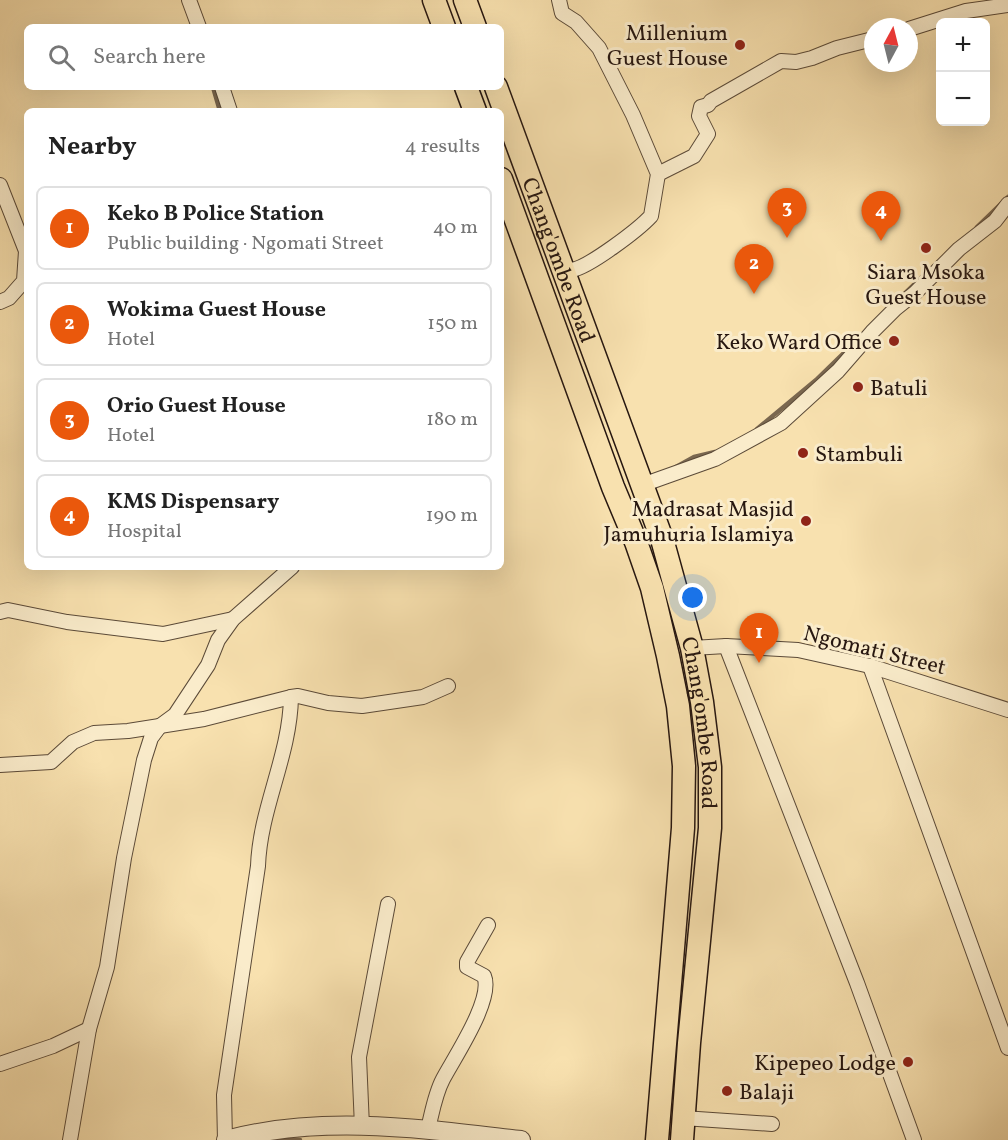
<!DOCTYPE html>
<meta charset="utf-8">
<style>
:root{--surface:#fff;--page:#f2f2f2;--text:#222;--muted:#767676;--line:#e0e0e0;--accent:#ea580c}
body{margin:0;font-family:Vollkorn,serif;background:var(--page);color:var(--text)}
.controls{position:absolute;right:18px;top:18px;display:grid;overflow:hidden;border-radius:9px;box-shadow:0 6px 24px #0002}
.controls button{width:54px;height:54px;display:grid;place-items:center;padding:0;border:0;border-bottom:2px solid var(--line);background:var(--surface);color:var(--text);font:30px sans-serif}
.compass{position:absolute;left:864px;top:18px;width:54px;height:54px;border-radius:50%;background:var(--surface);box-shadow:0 6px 24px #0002;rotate:7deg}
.you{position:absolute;left:693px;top:598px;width:21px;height:21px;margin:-15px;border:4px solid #fff;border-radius:50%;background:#1a73e8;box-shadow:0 0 0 9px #1a73e833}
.badge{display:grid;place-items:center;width:39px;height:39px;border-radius:50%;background:var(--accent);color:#fff;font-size:20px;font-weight:700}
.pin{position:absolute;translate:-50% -50px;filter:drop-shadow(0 2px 3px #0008)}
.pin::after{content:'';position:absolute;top:32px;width:21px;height:18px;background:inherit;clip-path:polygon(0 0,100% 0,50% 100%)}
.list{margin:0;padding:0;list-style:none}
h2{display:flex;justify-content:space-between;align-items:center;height:78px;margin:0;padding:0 24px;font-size:26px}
h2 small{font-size:20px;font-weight:400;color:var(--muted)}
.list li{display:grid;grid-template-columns:39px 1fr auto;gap:18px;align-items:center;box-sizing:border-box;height:84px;margin:0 12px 12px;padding:0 12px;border:2px solid var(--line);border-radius:9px}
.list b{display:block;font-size:22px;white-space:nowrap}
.list p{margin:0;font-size:20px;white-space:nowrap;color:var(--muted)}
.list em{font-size:20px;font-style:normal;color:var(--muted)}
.icon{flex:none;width:33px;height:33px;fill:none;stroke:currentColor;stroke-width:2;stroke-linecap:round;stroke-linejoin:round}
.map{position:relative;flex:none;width:1008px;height:1140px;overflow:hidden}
.search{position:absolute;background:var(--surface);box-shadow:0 6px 24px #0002;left:24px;top:24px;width:480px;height:66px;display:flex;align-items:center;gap:15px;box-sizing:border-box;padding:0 21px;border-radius:9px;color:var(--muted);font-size:22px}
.panel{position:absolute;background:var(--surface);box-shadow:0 6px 24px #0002;left:24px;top:108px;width:480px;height:462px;border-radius:9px}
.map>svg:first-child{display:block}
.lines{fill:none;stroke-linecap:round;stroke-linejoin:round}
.stream{stroke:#7a674f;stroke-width:4.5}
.minor-casing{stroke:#5b4a38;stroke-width:16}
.tertiary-casing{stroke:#5b4a38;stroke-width:20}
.primary-casing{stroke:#271710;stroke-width:25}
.minor{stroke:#faeccb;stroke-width:14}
.tertiary{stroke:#faeccb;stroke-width:18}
.primary{stroke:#f8e1af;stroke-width:22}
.poi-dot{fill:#8f2418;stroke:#faeccb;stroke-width:2}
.labels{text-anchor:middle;stroke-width:6;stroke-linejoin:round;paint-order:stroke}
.poi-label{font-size:22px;fill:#271710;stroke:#faeccb;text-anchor:end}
.street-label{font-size:22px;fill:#271710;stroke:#faeccb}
</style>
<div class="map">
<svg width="1008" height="1140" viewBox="0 0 1008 1140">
<rect width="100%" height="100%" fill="#f8e1af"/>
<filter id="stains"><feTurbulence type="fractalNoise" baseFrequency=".00333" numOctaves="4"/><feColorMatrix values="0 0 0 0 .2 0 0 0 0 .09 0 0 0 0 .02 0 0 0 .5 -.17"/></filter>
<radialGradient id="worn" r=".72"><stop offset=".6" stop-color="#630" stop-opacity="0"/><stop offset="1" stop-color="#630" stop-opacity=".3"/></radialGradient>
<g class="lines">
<g class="stream">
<polyline points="213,87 220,111"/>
<polyline points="977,227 1008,197"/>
<polyline points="902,296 928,271"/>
<polyline points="757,429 816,380 853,344"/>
<polyline points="676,467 694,457 715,452"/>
<polyline points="276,1139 300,1140"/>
</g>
<g class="minor-casing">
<g id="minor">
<polyline points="189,0 199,27"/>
<path d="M 559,0 L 562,13 L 576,22 L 599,48 L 633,115 L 658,174 L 651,216 C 638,230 589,267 572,270"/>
<polyline points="909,29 966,11 1008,5"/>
<polyline points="222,87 230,111"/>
<polyline points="658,174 694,156 708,134 699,116 701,107 708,105 711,101 781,61 796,62 812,58 837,48 873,39"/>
<polyline points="0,185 26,251 24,281 9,298 0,302"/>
<polyline points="642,485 715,459 781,423 838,371 872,332 895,309 915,293 959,249 995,221 1008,204"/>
<polyline points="0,612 8,610 67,622 163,634 233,619"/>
<polyline points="726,646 857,983 914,1140"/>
<polyline points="692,648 726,646 798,650 870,666 1008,710"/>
<polyline points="870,666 1008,1048"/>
<polyline points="0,765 51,762 73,742 94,733 128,731 204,719 291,697 298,696 328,703 362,706 423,697 448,686"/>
<polyline points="0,1064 53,1046 89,1029"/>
<polyline points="683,1118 772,1124"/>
<polyline points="362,1127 359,1057 388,904"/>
<path d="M 428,1129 C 432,1113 435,1094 443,1079 C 454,1058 494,999 484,976 L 467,967 L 467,962 L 488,925"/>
<polyline points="70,1140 89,1029 107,967 124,858 144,760 151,738 160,726 175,715 208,665 218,640 233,619 292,567"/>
<path d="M 225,1140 L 224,1095 L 258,866 C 260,808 290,756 291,697"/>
</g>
</g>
<g class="tertiary-casing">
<path id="tertiary" d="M 226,1140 C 322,1114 424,1129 521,1140"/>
</g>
<g class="primary-casing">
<g id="primary">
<polyline points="434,0 444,27"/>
<polyline points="465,0 475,27"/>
<polyline points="466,87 475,111"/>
<path id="s1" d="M 496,87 L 662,539 L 692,648 L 702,702 L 710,767 L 710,828 L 689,1043 L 682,1140"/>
<polyline points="501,179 613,487 636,542 652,588 668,656 678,706 684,766 683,828 657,1140"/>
</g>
</g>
<use href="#minor" class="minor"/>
<use href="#tertiary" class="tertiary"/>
<use href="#primary" class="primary"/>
</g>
<g class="poi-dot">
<circle cx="740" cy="45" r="6"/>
<circle cx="926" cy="248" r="6"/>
<circle cx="894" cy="341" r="6"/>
<circle cx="858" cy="387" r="6"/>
<circle cx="803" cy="453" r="6"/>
<circle cx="806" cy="521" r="6"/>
<circle cx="908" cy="1062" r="6"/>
<circle cx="727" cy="1091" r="6"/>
</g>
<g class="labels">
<g class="poi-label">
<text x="728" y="40">Millenium<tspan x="728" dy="25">Guest House</tspan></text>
<text x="926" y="279" text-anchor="middle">Siara Msoka<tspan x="926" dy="25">Guest House</tspan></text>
<text x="882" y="349">Keko Ward Office</text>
<text x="870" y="395" text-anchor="start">Batuli</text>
<text x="815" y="461" text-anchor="start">Stambuli</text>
<text x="794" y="516">Madrasat Masjid<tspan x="794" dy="25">Jamuhuria Islamiya</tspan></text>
<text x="896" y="1070">Kipepeo Lodge</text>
<text x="739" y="1099" text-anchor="start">Balaji</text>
</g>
<g class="street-label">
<text dy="8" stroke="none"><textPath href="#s1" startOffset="184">Chang'ombe Road</textPath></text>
<text transform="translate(875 649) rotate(14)" y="8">Ngomati Street</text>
<text dy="8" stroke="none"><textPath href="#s1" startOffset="670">Chang'ombe Road</textPath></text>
</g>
</g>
<rect width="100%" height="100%" filter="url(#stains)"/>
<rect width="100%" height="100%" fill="url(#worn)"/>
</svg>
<div class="controls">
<button>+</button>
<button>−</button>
</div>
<svg class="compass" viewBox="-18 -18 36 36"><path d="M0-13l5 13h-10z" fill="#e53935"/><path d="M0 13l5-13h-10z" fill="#767676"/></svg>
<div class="you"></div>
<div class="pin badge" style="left:759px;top:663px">1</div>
<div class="pin badge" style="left:754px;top:294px">2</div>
<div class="pin badge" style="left:787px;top:238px">3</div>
<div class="pin badge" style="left:881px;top:241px">4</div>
<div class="search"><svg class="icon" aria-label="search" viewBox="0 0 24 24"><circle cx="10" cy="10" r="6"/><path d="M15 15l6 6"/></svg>Search here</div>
<section class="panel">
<h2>Nearby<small>4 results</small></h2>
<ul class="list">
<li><span class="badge">1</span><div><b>Keko B Police Station</b><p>Public building · Ngomati Street</p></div><em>40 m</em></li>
<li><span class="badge">2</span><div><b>Wokima Guest House</b><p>Hotel</p></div><em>150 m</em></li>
<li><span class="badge">3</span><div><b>Orio Guest House</b><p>Hotel</p></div><em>180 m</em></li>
<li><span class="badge">4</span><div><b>KMS Dispensary</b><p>Hospital</p></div><em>190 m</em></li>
</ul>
</section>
</div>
